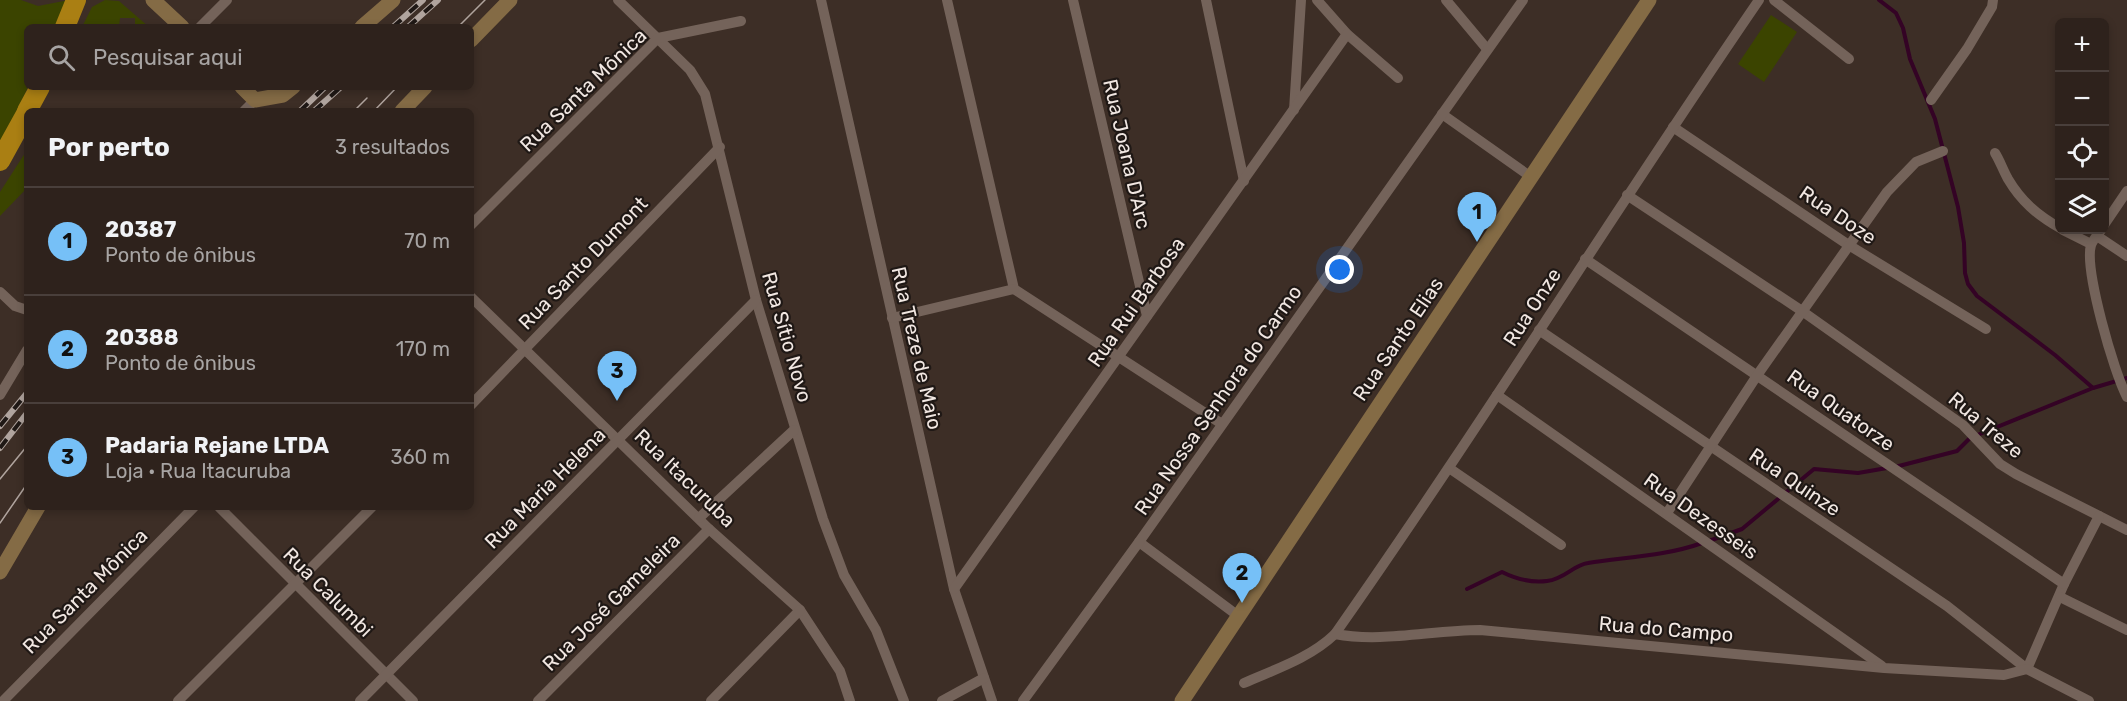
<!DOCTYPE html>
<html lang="pt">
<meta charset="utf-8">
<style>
:root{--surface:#2e221c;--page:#3a2f29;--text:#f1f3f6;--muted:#a7a4a3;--line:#493f3b;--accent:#76c0f7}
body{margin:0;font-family:Rubik,sans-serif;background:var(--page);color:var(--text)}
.controls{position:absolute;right:18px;top:18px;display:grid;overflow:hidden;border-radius:9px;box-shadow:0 3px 9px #0003}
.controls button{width:54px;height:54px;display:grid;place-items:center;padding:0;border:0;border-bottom:2px solid var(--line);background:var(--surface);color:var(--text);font:30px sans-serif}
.you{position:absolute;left:1340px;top:270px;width:21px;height:21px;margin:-15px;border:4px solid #fff;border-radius:50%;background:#1a73e8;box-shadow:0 0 0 9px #1a73e833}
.badge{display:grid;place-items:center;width:39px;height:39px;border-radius:50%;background:var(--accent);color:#111;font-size:20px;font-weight:700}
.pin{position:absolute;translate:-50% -50px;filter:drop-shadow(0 2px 3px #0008)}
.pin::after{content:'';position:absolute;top:32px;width:21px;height:18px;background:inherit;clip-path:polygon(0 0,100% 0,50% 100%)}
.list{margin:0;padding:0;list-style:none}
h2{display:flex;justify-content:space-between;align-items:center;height:78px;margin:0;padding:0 24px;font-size:26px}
h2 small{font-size:20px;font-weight:400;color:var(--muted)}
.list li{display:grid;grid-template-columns:39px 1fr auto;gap:18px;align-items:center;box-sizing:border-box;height:108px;padding:0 24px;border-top:2px solid var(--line)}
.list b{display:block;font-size:22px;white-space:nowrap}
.list p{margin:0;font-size:20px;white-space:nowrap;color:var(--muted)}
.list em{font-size:20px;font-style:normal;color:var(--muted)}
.icon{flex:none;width:33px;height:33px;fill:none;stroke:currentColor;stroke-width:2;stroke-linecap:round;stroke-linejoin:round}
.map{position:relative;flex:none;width:2127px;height:701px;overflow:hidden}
.search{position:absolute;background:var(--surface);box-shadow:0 3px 9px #0003;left:24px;top:24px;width:450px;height:66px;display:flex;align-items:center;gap:15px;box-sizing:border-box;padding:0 21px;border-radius:9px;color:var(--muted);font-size:22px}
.panel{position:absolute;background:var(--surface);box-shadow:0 3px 9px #0003;left:24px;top:108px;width:450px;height:402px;border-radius:9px}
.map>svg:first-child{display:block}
.green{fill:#3b4400}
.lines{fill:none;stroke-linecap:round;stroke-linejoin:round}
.stream{stroke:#340325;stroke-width:4}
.street{stroke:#74635a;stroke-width:10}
.secondary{stroke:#846b45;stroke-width:15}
.highway{stroke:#aa7f13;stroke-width:20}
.tram{stroke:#b0a49e;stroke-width:1.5}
.rail-casing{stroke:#b0a49e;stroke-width:6}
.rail{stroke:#1f1815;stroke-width:4;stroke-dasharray:11;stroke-linecap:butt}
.labels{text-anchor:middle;stroke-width:4.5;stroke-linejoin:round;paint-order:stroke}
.street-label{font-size:20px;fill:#f1e7e2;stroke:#1f1815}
</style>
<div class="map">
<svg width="2127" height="701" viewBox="0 0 2127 701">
<rect width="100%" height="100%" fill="#3d2e26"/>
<g class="green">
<polygon points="0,0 21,0 38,6 69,0 56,27 27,27 28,87 0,147"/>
<polygon points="105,0 119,1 149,27 135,27 135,18 120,18 119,27 82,27 92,7"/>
<polygon points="1771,15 1797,32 1764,82 1738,64"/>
<polygon points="27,150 27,188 0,216 0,192"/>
</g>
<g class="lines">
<g class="stream">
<polyline points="1879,0 1896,13 1903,28 1910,59 1935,119 1958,207 1964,243 1965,273 1968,284 1977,296 2055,355 2093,388"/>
<polyline points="1895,467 1957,451 1970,438 2093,388 2127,378"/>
<polyline points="1709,541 1742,529 1814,469 1858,473 1887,468"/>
<path d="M 1467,589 L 1502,572 C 1516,579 1531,583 1547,581 C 1565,579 1573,565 1588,563 C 1626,557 1666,556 1702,543"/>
</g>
<g class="street">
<polyline points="618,0 690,70 705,94 756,300 823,519 844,575 876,630 904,701"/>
<polyline points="821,0 954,589 992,701"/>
<polyline points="947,0 1014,289 1222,424"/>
<polyline points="1073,0 1147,316"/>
<polyline points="1206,0 1244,181"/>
<polyline points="1317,0 1347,34 1398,78"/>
<polyline points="1446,0 1487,49"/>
<polyline points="1774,0 1849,59"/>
<polyline points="200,27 227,0"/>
<polyline points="1931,100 1967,49 1992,7 1993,0"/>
<polyline points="1294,110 1301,0"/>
<polyline points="244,111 255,100"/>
<polyline points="1442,114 1531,177"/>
<polyline points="1673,127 1847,244 1986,329"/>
<path d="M 1995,153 C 2000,161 2003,170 2008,179 C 2021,201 2037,215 2060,228"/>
<polyline points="1627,195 1802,311 1963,425 2000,464 2016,474 2127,530"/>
<polyline points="471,225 658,38 741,21"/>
<polyline points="2104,225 2127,191"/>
<polyline points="2063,230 2091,244"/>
<path d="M 2101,230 C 2098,234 2093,240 2091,245 C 2084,269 2114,373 2127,397"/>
<polyline points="2097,236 2127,256"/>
<polyline points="0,292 15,306 27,310"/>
<polyline points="471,297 709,529 800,610 840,671 850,701"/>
<polyline points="892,318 1014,289"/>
<polyline points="1539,330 1947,606 2027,669 2064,584 1585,259"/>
<polyline points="0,395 27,350"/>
<polyline points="1497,395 1882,666"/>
<polyline points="471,405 720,147"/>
<polyline points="1449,468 1561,545"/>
<polyline points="219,507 413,701"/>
<polyline points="1667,513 1758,374 1887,192 1916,162 1943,151"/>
<polyline points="699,518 794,430"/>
<polyline points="1139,542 1237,615"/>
<polyline points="2064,584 2099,516"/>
<polyline points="954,589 1347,34"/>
<polyline points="2060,597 2127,630"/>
<path d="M 1335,634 C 1382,643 1432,630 1480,630 L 1884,668 L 2004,675 L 2027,669 L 2089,701"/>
<path d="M 1244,683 C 1276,669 1310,658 1335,634 C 1481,426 1615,210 1759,0"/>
<polyline points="3,701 194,507"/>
<polyline points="178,701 372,507"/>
<polyline points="360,701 756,300"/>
<polyline points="538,701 709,529"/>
<polyline points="711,701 800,610"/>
<polyline points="942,701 984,678"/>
<polyline points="1023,701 1139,542 1523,0"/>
</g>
<g class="secondary">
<polyline points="153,0 182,27"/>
<polyline points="362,27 393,0"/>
<polyline points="471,40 510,0"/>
<polyline points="242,87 255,100 283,95 293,87"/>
<polyline points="402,111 425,87"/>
<polyline points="0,572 38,507"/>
<polyline points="1182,701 1649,0"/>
</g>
<g class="highway">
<polyline points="65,27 76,0"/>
<polyline points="27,111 40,87"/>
<polyline points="0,161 27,112"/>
</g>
<g class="tram">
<polyline points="458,27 485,0"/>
<polyline points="354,111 367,98"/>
<polyline points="374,111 397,87"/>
<polyline points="0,479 27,446"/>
<polyline points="0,523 27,484"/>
</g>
<g class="rail-casing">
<g id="rail">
<polyline points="393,27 423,0"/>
<polyline points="408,27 438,0"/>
<polyline points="300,111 325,87"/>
<polyline points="314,111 341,87"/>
<polyline points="0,426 27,393"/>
<polyline points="0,448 27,413"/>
</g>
</g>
<use href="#rail" class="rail"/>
</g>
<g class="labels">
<g class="street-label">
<text transform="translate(583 90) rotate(-44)" y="7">Rua Santa Mônica</text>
<text transform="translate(1127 154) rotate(77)" y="7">Rua Joana D'Arc</text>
<text transform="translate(1838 215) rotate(34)" y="7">Rua Doze</text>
<text transform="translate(583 263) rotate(-46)" y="7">Rua Santo Dumont</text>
<text transform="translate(1136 302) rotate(-55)" y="7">Rua Rui Barbosa</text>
<text transform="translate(1532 307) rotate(-57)" y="7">Rua Onze</text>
<text transform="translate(787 337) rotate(74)" y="7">Rua Sítio Novo</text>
<text transform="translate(1398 339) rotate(-56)" y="7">Rua Santo Elias</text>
<text transform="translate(917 348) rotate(77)" y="7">Rua Treze de Maio</text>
<text transform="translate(1218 400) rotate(-55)" y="7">Rua Nossa Senhora do Carmo</text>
<text transform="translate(1841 410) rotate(35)" y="7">Rua Quatorze</text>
<text transform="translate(1986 425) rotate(40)" y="7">Rua Treze</text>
<text transform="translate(685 478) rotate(44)" y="7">Rua Itacuruba</text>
<text transform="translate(1795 482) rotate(34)" y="7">Rua Quinze</text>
<text transform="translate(545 488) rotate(-45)" y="7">Rua Maria Helena</text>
<text transform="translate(1701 516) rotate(35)" y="7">Rua Dezesseis</text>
<text transform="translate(85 591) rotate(-45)" y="7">Rua Santa Mônica</text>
<text transform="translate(328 592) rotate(45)" y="7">Rua Calumbi</text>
<text transform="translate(611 602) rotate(-45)" y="7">Rua José Gameleira</text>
<text transform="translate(1666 629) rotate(5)" y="7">Rua do Campo</text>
</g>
</g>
</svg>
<div class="controls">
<button>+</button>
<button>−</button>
<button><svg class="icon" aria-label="locate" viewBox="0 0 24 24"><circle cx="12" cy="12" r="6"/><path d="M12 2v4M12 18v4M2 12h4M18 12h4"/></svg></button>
<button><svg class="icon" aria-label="layers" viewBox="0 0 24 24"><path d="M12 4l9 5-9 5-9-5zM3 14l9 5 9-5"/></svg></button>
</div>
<div class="you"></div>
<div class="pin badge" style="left:1477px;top:242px">1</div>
<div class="pin badge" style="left:1242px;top:603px">2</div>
<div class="pin badge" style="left:617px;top:401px">3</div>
<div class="search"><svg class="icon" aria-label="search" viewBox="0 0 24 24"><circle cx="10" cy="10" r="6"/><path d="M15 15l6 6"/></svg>Pesquisar aqui</div>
<section class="panel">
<h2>Por perto<small>3 resultados</small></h2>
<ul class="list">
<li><span class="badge">1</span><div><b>20387</b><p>Ponto de ônibus</p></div><em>70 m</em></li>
<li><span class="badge">2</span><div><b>20388</b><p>Ponto de ônibus</p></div><em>170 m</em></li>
<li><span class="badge">3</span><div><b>Padaria Rejane LTDA</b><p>Loja · Rua Itacuruba</p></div><em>360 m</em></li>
</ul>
</section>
</div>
